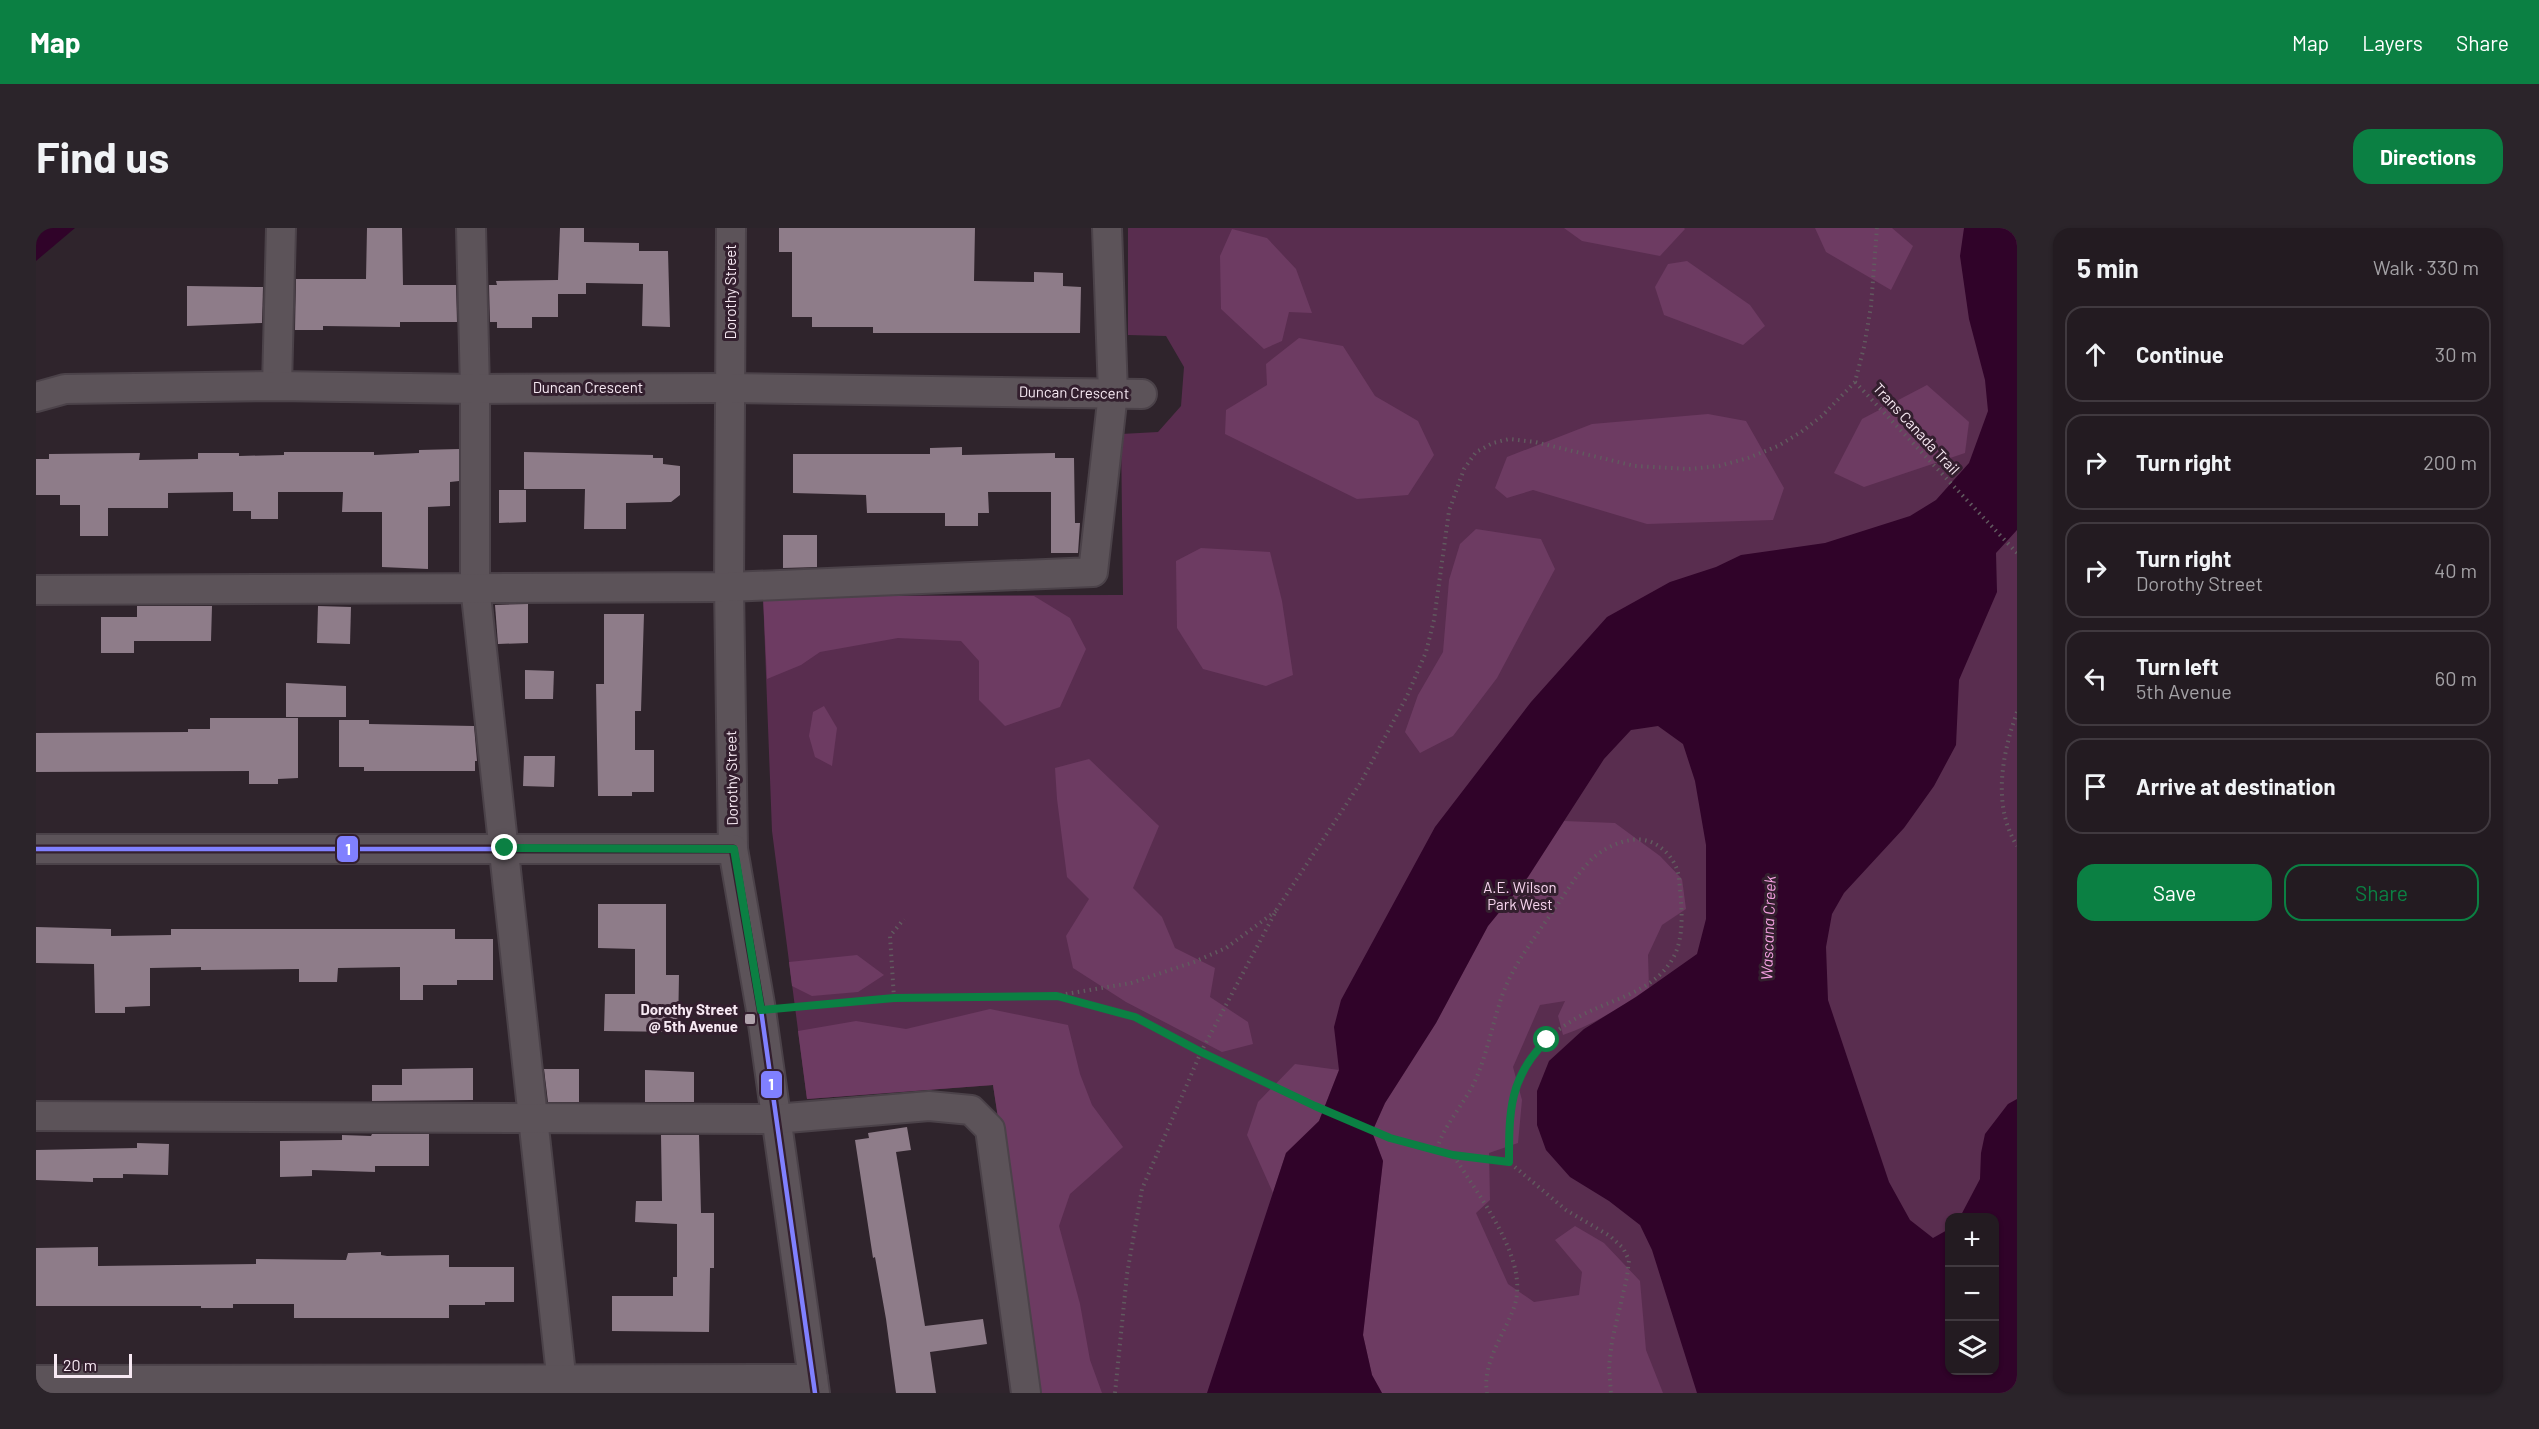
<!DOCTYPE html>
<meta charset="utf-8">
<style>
:root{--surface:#231b21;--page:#2b242a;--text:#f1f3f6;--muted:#a3a1a5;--line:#40393f;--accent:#0b8043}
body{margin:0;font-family:Barlow,sans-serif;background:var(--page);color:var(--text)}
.controls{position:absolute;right:18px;bottom:18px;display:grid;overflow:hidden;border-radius:12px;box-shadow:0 2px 4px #0004}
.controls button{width:54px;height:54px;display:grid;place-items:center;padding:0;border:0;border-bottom:2px solid var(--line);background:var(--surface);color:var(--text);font:30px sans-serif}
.scale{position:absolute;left:18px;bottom:15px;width:78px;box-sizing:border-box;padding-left:6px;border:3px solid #f7e9f3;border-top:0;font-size:16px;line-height:21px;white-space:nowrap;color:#f7e9f3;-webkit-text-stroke:4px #331f2e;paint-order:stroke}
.stop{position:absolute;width:18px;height:18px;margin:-14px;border:4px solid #0b8043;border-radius:50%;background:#fff}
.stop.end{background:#0b8043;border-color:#fff;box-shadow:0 2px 6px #0008}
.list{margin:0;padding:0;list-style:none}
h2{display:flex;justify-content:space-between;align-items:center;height:78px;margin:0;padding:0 24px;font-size:26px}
h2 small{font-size:20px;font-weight:400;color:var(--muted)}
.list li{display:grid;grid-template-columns:39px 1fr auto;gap:18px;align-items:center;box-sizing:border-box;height:96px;margin:0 12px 12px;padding:0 12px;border:2px solid var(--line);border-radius:18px}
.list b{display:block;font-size:22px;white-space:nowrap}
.list p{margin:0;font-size:20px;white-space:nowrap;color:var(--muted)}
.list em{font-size:20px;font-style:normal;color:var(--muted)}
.actions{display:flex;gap:12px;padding:18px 24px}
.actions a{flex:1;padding:14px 0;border:2px solid var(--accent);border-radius:18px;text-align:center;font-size:21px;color:var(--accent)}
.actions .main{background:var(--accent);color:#fff}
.icon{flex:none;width:33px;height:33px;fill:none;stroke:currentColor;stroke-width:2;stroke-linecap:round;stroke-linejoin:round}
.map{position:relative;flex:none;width:1981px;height:1165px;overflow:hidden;border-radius:18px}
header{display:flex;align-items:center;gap:36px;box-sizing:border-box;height:84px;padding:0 30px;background:var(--accent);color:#fff}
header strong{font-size:28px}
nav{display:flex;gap:33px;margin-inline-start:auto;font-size:21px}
.intro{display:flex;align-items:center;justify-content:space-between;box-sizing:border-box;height:144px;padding:0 36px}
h1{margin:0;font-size:42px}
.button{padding:15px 27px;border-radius:18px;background:var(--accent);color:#fff;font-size:21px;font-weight:700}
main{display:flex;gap:36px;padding:0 36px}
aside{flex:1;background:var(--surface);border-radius:18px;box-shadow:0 2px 4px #0004}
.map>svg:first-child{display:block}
.green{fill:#592d4f;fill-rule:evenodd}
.forest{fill:#6d3b62}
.water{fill:#300329}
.building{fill:#8e7c89}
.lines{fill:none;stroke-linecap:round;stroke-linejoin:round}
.minor-casing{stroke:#4b4249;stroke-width:32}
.path{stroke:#615a5f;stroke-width:4;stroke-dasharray:1.5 4.5;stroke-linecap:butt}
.minor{stroke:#5c5359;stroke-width:28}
.bus-1-casing{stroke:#331f2e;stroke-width:9}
.bus-1{stroke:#8080ff;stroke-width:4.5}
.route{stroke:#0b8043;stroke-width:8}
.poi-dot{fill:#b1a4ad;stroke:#331f2e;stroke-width:2}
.labels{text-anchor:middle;stroke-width:6;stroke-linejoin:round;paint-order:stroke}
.street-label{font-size:15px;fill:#f7e9f3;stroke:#331f2e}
.park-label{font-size:15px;fill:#f8d5ef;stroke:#331f2e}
.poi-label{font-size:15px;font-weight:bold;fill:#f7e9f3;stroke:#331f2e;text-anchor:end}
.water-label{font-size:16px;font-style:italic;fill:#f4a0e1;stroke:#331f2e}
.line-badge{stroke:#331f2e;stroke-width:2}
.badge-label{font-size:16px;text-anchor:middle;font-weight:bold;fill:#fff}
</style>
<header>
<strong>Map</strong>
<nav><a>Map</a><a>Layers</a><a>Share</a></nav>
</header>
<div class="intro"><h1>Find us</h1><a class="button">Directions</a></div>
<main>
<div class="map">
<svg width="1981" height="1165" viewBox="0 0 1981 1165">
<rect width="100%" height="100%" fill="#2f242c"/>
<path class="green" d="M 1092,0 L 1981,0 L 1981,1165 L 1004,1165 L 957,857 L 771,871 L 736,603 L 727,368 L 1087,367 L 1085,206 L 1122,204 L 1145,178 L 1148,139 L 1130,108 L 1092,107 ZM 1914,990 L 1958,990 L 1958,1142 L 1914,1142 Z"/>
<g class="forest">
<polygon points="1528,0 1648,0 1649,1 1624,28 1546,13"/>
<polygon points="1779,0 1856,0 1877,18 1855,62 1790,24"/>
<polygon points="1196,1 1231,10 1260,41 1276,85 1253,84 1246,113 1228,121 1185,81 1184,28"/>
<polygon points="1651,33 1714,77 1729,98 1707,117 1628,87 1619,59 1632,36"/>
<polygon points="1263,110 1307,118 1339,168 1382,193 1398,227 1372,267 1321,271 1189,206 1190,182 1231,157 1230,136"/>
<polygon points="1891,157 1933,194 1929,225 1828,259 1798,245 1826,191"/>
<polygon points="1672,186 1710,193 1748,260 1737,292 1611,296 1497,262 1471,270 1459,260 1471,229 1556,196"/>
<polygon points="1440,301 1505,311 1519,341 1461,450 1417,508 1384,525 1369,504 1382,467 1407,424 1413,352 1424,316"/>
<polygon points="1165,320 1234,324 1246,373 1257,447 1230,458 1167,441 1141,400 1140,333"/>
<polygon points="727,368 998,368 1034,390 1050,421 1024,479 969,498 943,472 943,433 925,413 862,410 784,424 765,437 731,451"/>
<polygon points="788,478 801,500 796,538 779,529 773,508 777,484"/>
<polygon points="1053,531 1123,598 1097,660 1126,689 1139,720 1179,740 1174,769 1212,794 1217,816 1186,824 1090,774 1037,740 1030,708 1053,671 1031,649 1021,571 1019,540"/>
<path d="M 1528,593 L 1579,595 L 1624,628 L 1646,651 L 1650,681 L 1626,697 L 1612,727 L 1613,760 C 1586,778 1558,797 1527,807 L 1522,788 L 1529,773 L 1504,777 L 1477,839 L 1486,872 L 1482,915 L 1453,925 L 1454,972 L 1440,985 L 1472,1056 L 1498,1074 L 1543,1067 L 1546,1044 L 1519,1012 L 1539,998 L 1568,1015 L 1604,1053 L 1610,1122 L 1627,1165 L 1346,1165 L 1336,1147 L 1327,1107 L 1347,933 L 1336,904 L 1349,875 L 1400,795 L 1452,698 L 1492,649 Z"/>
<polygon points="821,727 848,747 822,764 776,768 756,758 753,734"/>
<polygon points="954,781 1032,797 1044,846 1056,877 1087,919 1034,966 1023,998 1044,1076 1054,1132 1066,1165 1004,1165 957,857 771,871 762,803 820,793 870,801"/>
<polygon points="1259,836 1303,842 1283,893 1250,925 1237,965 1211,907 1222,874"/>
</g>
<g class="water">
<polygon points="0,0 39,0 0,33"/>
<polygon points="1928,0 1981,0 1981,302 1960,325 1961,364 1923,452 1920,517 1898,558 1868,600 1808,665 1796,686 1790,719 1792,772 1853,954 1874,992 1897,1010 1913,1001 1914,1142 1958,1142 1958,990 1924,989 1944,951 1945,925 1949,906 1972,876 1981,871 1981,1165 1661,1165 1616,1022 1604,997 1573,973 1534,949 1510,922 1501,897 1501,863 1513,833 1548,801 1600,769 1661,726 1670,691 1670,617 1659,553 1647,516 1622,498 1595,502 1568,531 1492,649 1452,698 1400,795 1349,875 1336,904 1347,933 1327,1107 1336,1147 1346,1165 1171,1165 1250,925 1283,893 1303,842 1298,799 1305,772 1399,599 1495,474 1571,389 1634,354 1680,339 1705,327 1789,315 1874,288 1900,272 1933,235 1952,183 1949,152 1933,91 1924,28"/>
</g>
<g class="building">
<polygon points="331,0 366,0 367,57 420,57 421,94 364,94 364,99 287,98 287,102 259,102 260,51 330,51"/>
<polygon points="524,0 548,0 548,14 603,15 603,23 632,23 634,99 606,98 607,56 550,55 550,66 522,66 522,89 496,89 496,100 461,100 461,94 454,94 453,57 461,57 460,53 522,52"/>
<polygon points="743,0 939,0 938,53 998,54 998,44 1027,45 1027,58 1045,59 1044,105 837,105 837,99 776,99 776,89 756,89 756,24 743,24"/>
<polygon points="151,58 227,59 226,95 151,98"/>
<polygon points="926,219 926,227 1019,225 1019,230 1038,230 1039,295 1044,295 1042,325 1015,325 1015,264 952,264 953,285 942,285 942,298 909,298 909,285 831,285 830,267 757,265 757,226 894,226 894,220"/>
<polygon points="423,221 423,253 414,254 414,278 392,279 392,341 346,339 346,284 306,284 307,264 242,264 242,291 215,291 215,283 197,283 197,264 132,265 132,280 72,280 72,308 44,308 44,277 24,277 24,267 0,267 0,231 13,231 13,226 104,225 103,232 162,231 162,225 203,225 203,228 248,227 248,224 338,224 338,227 383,225 383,222"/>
<polygon points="488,224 617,227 617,230 627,230 627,236 644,238 644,267 635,274 590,275 590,301 548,301 549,261 488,261"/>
<polygon points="463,262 490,262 490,294 463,295"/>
<polygon points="747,307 781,307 781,339 747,340"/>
<polygon points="492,376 492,415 462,416 459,377"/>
<polygon points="101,378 176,378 175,413 98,413 98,425 65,425 65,389 101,389"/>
<polygon points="282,378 315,379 314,416 281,415"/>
<polygon points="568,386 608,386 605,483 599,483 599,522 618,522 618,564 596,564 596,568 562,568 560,456 568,456"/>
<polygon points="489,442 518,443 517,471 489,471"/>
<polygon points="250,455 310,458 310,489 250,489"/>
<polygon points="174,490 262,490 262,550 242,551 242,556 213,556 213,543 0,544 0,505 152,504 152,501 174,501"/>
<polygon points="303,492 333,492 333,496 438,498 441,533 439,533 439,543 328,543 328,539 303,539"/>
<polygon points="488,528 519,528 518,559 487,558"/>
<polygon points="562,676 630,676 630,747 643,747 642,804 568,803 569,766 599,766 599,721 562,720"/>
<polygon points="0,699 75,701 75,708 135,707 135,701 419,701 419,711 457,711 457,752 421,752 421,757 387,757 387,772 364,772 364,739 302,740 301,754 263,754 263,741 165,742 165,739 114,740 114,778 89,779 89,785 59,785 58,736 0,735"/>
<polygon points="437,840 437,872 336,873 336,857 366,857 366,841"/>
<polygon points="508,841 543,841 543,874 512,874"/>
<polygon points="609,842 658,844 658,874 609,874"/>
<polygon points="871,899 875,922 860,924 889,1098 947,1091 951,1116 894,1124 900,1165 860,1165 850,1091 839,1029 837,1030 819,912 833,910 832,905"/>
<polygon points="336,906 393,906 393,938 339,938 339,944 276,942 276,948 244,949 244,913 306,912 306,907 335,908"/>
<polygon points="625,907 663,907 665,985 678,985 678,1040 674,1040 673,1104 576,1103 576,1068 637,1068 637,1049 641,1049 641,996 599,994 600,973 626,973"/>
<polygon points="101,915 133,916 132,947 87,946 87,950 57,950 57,954 0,952 0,922 101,920"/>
<polygon points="62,1019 62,1038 220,1036 220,1031 310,1032 312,1025 345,1024 345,1027 351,1028 413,1027 413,1039 478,1039 478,1074 449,1074 449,1077 413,1077 413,1090 258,1090 258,1076 197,1076 197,1080 165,1080 165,1078 0,1078 0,1020"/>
</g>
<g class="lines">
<g class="minor-casing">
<g id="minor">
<polyline points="435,0 439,161 439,358 527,1165"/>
<polyline points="695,0 693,359 697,621 725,782 779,1165"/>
<polyline points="241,158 245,0"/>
<polyline points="0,169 29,161 241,158 439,161 694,160 1106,166"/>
<polyline points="0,362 693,359 1057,344 1077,165 1071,0"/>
<polyline points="0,621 697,621"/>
<polyline points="0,888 739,891 893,878 935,882 954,901 990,1165"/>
<polyline points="0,1152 777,1151"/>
</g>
</g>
<g class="path">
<polyline points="1819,154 1981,325"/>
<path d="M 1981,484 C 1966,527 1956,577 1981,618"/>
<polyline points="1024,767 1095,755 1158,734 1190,720 1240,683"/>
<polyline points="858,770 854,708 868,691"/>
<polyline points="752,780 858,770 1021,768 1099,789 1165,824 1279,878 1354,910 1417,927 1473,934 1530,982 1574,1008 1587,1020 1593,1032 1591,1049 1576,1113 1573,1138 1575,1165"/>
<path d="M 1401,921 C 1409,894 1431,874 1442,846 C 1452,821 1457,794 1466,768 C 1477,737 1498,711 1517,683 C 1529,666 1540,647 1555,632 C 1567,620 1590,609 1608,612 C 1625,615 1641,632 1643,650 C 1645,674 1650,707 1637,730 C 1621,759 1588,768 1559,781 C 1537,790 1512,807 1497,826 C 1472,858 1473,895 1473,934"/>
<path d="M 1418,928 C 1442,968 1497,1034 1477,1082 C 1467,1108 1446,1136 1451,1165"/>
<polyline points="1079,1165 1091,1046 1106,961 1165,824 1241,681 1325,554 1371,468 1390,424 1398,392 1413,283 1428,241 1440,224 1457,215 1473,211 1499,214 1599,238 1653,241 1683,238 1712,230 1742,218 1765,204 1786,188 1819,154 1828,119 1835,78 1841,0"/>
</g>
<use href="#minor" class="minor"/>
<g class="bus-1-casing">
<polyline id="bus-1" points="0,621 697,621 725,782 779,1165"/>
</g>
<use href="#bus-1" class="bus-1"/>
</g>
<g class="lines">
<path class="route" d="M 469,620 L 698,621 L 725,782 L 858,770 L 1021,768 L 1099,789 L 1165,824 L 1279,878 L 1354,910 L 1417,927 L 1473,934 C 1473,884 1473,849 1511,812"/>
</g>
<rect class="poi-dot" x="708" y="785" width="12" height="12" rx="3"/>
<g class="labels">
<g class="street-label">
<text transform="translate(695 64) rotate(-90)" y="5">Dorothy Street</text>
<text x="552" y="165">Duncan Crescent</text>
<text transform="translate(1038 165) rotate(1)" y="5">Duncan Crescent</text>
<text transform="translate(1880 201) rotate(47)" y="5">Trans Canada Trail</text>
<text transform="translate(696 550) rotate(-91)" y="5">Dorothy Street</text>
</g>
<g class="park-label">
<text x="1484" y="665">A.E. Wilson<tspan x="1484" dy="17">Park West</tspan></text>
</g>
<g class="poi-label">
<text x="702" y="787">Dorothy Street<tspan x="702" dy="17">@ 5th Avenue</tspan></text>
</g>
<g class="water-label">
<text transform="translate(1732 700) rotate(-88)" y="6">Wascana Creek</text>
</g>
</g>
<g class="line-badge">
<rect x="300" y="607" width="23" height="28" rx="6" fill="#8080ff"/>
<rect x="724" y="842" width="23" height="29" rx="6" fill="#8080ff"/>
</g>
<g class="badge-label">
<text x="312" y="627">1</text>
<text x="735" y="862">1</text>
</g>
</svg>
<div class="controls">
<button>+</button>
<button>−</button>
<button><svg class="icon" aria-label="layers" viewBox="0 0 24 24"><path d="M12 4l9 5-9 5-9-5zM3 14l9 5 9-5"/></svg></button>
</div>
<div class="scale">20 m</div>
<div class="stop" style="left:1511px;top:812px"></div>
<div class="stop end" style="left:469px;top:620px"></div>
</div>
<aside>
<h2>5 min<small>Walk · 330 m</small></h2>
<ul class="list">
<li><svg class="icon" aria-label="ahead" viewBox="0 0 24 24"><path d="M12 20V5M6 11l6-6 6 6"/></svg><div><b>Continue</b></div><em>30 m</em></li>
<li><svg class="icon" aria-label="right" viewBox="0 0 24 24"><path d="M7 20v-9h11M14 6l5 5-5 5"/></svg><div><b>Turn right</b></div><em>200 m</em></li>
<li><svg class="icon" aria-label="right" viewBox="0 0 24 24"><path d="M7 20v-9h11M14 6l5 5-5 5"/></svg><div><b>Turn right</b><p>Dorothy Street</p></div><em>40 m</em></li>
<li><svg class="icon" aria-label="left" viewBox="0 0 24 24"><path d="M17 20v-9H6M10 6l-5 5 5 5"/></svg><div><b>Turn left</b><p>5th Avenue</p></div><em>60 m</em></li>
<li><svg class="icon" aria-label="arrive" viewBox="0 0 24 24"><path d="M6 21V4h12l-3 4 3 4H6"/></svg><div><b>Arrive at destination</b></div></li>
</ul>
<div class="actions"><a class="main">Save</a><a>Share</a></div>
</aside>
</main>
